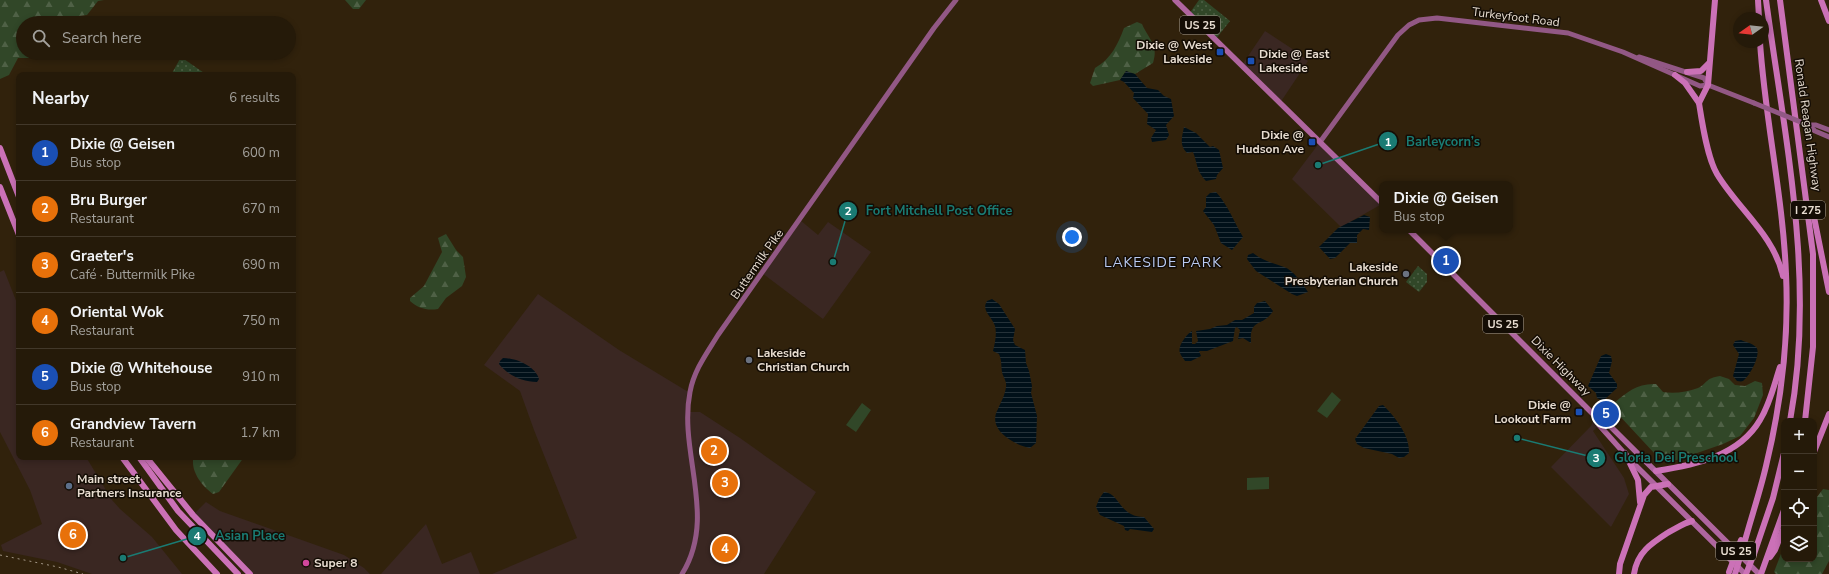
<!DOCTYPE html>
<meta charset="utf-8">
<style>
:root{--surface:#251a09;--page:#312717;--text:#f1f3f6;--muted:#a3a19c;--line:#42382a;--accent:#db2777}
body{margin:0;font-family:"Nunito Sans",sans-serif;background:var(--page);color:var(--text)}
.controls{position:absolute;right:12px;bottom:12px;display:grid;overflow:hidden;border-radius:8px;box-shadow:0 2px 6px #0003}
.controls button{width:36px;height:36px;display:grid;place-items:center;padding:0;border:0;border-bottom:1px solid var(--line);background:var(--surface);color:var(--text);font:20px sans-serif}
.compass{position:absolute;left:1733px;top:12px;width:36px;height:36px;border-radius:50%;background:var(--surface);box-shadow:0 2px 6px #0003;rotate:255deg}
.you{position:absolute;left:1072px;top:237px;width:14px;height:14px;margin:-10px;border:3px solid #fff;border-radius:50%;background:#1a73e8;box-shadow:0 0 0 6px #1a73e833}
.badge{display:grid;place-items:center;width:26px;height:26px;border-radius:50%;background:var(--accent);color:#fff;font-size:13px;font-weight:700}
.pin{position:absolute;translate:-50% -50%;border:2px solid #fff;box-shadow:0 1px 4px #0006}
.popup{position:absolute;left:1379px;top:181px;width:134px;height:52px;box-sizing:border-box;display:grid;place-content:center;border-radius:8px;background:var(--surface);filter:drop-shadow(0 1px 3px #0005);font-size:13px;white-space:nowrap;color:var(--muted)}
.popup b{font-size:15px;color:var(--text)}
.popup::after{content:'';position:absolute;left:50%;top:100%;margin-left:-8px;border:8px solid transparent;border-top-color:var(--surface)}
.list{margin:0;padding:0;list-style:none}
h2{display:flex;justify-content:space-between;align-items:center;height:52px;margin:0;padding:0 16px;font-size:17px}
h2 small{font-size:13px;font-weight:400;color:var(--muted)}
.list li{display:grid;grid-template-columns:26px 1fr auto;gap:12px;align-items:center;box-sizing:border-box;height:56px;padding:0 16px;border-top:1px solid var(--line)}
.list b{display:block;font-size:15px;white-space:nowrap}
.list p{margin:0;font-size:13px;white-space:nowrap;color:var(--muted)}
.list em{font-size:13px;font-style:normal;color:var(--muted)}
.icon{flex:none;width:22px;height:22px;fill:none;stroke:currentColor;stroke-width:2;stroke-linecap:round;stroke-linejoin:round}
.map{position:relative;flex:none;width:1829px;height:574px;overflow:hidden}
.search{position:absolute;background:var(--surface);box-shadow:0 2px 6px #0003;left:16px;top:16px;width:280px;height:44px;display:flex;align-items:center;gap:10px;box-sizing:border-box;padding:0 14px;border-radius:22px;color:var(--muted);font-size:15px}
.panel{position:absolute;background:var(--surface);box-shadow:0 2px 6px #0003;left:16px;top:72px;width:280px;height:388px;border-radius:8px}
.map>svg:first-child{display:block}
.commercial{fill:#3a2722}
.green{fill:#314728}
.forest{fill:url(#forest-firs)}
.park{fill:url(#park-dots)}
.water{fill:url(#water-rules)}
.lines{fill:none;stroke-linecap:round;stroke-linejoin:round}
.secondary{stroke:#925885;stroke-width:5}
.primary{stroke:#af659f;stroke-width:5.5}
.motorway{stroke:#cb71b7;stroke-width:6}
.rail{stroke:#a39787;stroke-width:1;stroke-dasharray:2 4;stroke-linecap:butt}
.secondary-bridge{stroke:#925885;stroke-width:5}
.motorway-bridge{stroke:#cb71b7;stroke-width:6}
.transit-dot{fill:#1a4fb4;stroke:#140d05;stroke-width:1.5}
.worship-dot{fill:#6b7280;stroke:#140d05;stroke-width:1.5}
.service-dot{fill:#5c6f8a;stroke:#140d05;stroke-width:1.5}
.hotel-dot{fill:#d1479c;stroke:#140d05;stroke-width:1.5}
.labels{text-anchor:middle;stroke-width:3;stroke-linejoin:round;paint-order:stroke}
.shield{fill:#140d05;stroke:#a89e93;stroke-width:1}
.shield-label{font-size:11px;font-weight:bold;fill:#e7dcd0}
.street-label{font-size:12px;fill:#e7dcd0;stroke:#140d05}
.poi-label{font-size:12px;font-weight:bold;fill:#e7dcd0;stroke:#140d05;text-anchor:end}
.quarter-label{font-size:14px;letter-spacing:1px;fill:#bacbf3;stroke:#140d05}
.leader{fill:none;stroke:#1a7b73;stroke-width:1.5}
.callout-dot{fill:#1a7b73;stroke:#140d05;stroke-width:1.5}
.mark-label{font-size:12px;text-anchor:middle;font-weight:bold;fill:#fff}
.callout-label{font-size:13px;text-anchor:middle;font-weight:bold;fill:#1a7b73;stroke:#140d05;stroke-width:3;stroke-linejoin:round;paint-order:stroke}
</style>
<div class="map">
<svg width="1829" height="574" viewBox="0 0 1829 574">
<defs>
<pattern id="forest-firs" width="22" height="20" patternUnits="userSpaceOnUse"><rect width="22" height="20" fill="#314728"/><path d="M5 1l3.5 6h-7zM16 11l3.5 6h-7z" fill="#4f6146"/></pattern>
<pattern id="park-dots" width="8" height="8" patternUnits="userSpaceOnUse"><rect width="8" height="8" fill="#314728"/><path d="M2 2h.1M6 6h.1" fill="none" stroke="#4f6146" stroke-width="1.8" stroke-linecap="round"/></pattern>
<pattern id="water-rules" width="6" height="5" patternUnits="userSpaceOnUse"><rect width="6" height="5" fill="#001019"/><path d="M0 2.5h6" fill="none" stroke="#253239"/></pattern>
</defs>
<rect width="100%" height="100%" fill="#31220c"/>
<g class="commercial">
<polygon points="1265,31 1294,50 1308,61 1280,103 1242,65"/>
<polygon points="1320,142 1382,204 1341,227 1292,179"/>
<polygon points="800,220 818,235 828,222 871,252 823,319 762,273"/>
<polygon points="4,270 19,308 19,457 86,457 112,500 120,509 152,537 182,574 92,574 57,562 3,551 1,545 42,524 30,490 0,432 0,272"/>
<polygon points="538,294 619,350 690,393 687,412 700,412 740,438 816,492 764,574 687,574 685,568 682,574 492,574 577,538 534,430 520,391 484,365"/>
<polygon points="1595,416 1599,425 1593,431 1624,478 1629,494 1611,527 1551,467 1591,426"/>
<polygon points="206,502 220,511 344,555 364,568 370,574 251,574 193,515"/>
<polygon points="426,524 442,564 471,552 480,574 381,574"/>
</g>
<g class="green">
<polygon points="1332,392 1341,400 1327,418 1317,411"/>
<polygon points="862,403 871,410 856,432 846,425"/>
<polygon points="1269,477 1269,489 1247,490 1247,478"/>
</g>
<g class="forest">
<polygon points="0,0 104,0 98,1 87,15 79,16 79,23 23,23 23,53 33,53 30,58 18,58 9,75 0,79"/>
<polygon points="345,0 366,0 359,9 353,9"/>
<path d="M 1137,22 L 1142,24 C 1149,40 1159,45 1153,63 L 1135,74 L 1126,71 L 1120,80 L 1093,86 L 1090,83 L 1095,68 C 1111,59 1118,44 1124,28 Z"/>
<path d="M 446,234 L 456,250 L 463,257 L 466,277 L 462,286 L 446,298 L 438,309 C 427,311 418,308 410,301 L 410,298 L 424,286 L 442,252 L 438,238 Z"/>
<path d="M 1720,376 L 1729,379 L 1735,385 L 1745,386 L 1755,381 L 1762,383 L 1763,395 L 1754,418 L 1740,436 L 1723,444 L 1677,460 L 1669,461 L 1655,454 L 1616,412 L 1614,403 C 1627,392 1638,383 1656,384 L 1663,392 C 1674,394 1687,392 1698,388 C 1707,384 1705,378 1720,376 Z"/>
<path d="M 198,457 L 244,457 L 219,492 L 213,494 C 202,486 192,473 193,460 Z"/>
<polygon points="1823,489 1829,490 1829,561 1822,574 1776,574 1774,572 1784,546 1784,559 1814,559 1814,501"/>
</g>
<g class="park">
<polygon points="1199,0 1204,0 1230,21 1215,40 1189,14"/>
<polygon points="181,57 207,75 171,75"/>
<polygon points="1418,266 1427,274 1427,282 1419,292 1406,282"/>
</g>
<g class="water">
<polygon points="1126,71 1135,74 1147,88 1158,90 1164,96 1171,99 1174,116 1166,125 1169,135 1166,140 1152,142 1151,138 1156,130 1147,124 1148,114 1133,98 1134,93 1124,82 1120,80"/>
<path d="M 1184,127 L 1196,133 L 1210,147 L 1213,146 L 1219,150 L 1223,168 L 1217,175 L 1216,179 L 1206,181 C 1196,170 1198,165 1193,152 L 1187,153 C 1179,145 1182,137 1184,127 Z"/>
<path d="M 1216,192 C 1228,205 1234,222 1243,237 L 1232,250 L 1221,243 L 1214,225 L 1203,211 L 1206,207 L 1206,197 L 1210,193 Z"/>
<polygon points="1364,215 1370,217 1369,230 1363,229 1357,235 1357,243 1350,243 1335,258 1330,259 1319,247 1338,228"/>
<path d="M 1253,253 C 1263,261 1273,263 1284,267 C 1293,270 1303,284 1308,292 L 1297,296 L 1292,294 L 1256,271 L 1247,259 L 1248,255 Z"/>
<path d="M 992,299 L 999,304 L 1015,329 L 1013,340 L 1015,345 L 1025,350 L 1026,363 L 1029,371 L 1032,386 L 1031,393 L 1037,416 L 1036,443 L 1030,448 C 1015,445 986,430 998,409 C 1001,402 1005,395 1006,387 C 1007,381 1003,377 1002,372 C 1001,366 1002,361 999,354 L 993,351 C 995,343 997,334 995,326 C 992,316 981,311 987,301 Z"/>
<path d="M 1265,301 L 1273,311 C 1263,328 1249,317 1251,343 L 1243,338 L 1238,339 L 1240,330 L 1237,327 L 1235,328 L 1233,341 L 1207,351 L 1199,351 L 1201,356 L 1191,361 L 1185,361 C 1184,359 1181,356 1180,353 C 1177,346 1187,334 1192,331 L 1192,344 L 1195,344 L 1198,341 L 1196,331 L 1210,329 L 1217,326 L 1227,325 L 1235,320 L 1242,320 L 1254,313 L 1254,307 L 1257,303 Z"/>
<path d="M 1741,340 C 1745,342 1752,343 1756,347 C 1762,353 1750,376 1743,381 C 1741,382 1739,381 1737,381 L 1733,376 L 1739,354 L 1733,345 L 1735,341 Z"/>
<polygon points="1606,354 1611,356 1612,361 1609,373 1617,384 1617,388 1604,400 1601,400 1597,398 1596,393 1588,386 1601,356"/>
<path d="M 503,358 C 516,358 535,366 539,379 L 537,382 C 522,382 509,376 499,364 L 500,361 Z"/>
<path d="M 1383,405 C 1395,417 1410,435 1409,453 L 1404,457 L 1399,458 L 1392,454 L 1364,448 L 1357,444 L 1355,439 L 1379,406 Z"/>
<path d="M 1104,492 C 1120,493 1119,517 1144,517 L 1154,529 L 1152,532 L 1130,529 L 1128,531 L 1125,530 L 1124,526 L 1100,515 L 1096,507 L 1099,499 Z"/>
</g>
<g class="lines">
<g class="secondary">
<polyline points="1639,57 1704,78 1708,85"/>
<polyline points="1808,125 1815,131 1829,137"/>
<polyline points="1808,125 1816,125 1829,130"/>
<polyline points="1320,142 1398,35 1409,25 1419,20 1437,18 1568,33 1623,52 1700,86 1708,85 1754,103"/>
<path d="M 682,574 C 718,516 678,453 690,392 C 694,370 707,353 718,335 L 934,28 L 956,0"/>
</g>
<g class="primary">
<polyline points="1175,0 1382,203"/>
<polyline points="1409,230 1595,416 1599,425 1633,463 1745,574"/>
<polyline points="1595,416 1604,420 1759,574"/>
</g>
<g class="motorway">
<path d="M 1715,0 L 1708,85 L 1699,103 C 1702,122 1707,157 1717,174 C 1738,209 1774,235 1783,276"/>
<polyline points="1758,0 1759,18"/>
<path d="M 1766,0 C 1785,139 1816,281 1790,421"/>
<polyline points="1780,0 1813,254 1813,347 1805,421"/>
<polyline points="1821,0 1829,21"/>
<polyline points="1687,72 1701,71 1709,63"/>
<polyline points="1675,75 1685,83 1699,103"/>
<polyline points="0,148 19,197"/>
<polyline points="0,187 19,235"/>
<polyline points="1812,207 1829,292"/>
<polyline points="1814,452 1829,414"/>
<polyline points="1625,453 1638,480 1640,502"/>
<polyline points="122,457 176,530 217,574"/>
<polyline points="139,457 178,511 238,574"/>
<polyline points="146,457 193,515 250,574"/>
<path d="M 1656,471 C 1695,465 1739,456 1760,420 C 1770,404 1774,385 1780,367"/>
<path d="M 1744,544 C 1751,518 1760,492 1766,466 C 1781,404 1789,337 1786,274 C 1783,196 1765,120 1760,42"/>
<polyline points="1754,554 1773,498 1784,453"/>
<polyline points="1770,557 1775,550 1784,527"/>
<polyline points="1619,574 1620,564 1644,495 1651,487 1668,484"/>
<path d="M 1634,574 C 1637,552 1652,543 1669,532 C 1677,528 1684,523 1692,521"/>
<polyline points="1761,574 1784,510"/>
</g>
<polyline class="rail" points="0,555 58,567 83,574"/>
<polyline class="secondary-bridge" points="1754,103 1808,125"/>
<g class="motorway-bridge">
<polyline points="1729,572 1741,540"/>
<polyline points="1735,574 1744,544"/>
<polyline points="1746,574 1754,554"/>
</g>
</g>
<g class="transit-dot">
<rect x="1216" y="48" width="8" height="8" rx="2"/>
<rect x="1247" y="57" width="8" height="8" rx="2"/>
<rect x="1308" y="138" width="8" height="8" rx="2"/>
<rect x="1575" y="408" width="8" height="8" rx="2"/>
</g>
<g class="worship-dot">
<circle cx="1406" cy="274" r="4"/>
<circle cx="749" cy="360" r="4"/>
</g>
<circle class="service-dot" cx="69" cy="486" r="4"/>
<circle class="hotel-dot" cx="306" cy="563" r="4"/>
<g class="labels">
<g class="shield">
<rect x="1180" y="16" width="40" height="18" rx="3"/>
<rect x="1791" y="201" width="34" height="18" rx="3"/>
<rect x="1483" y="315" width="40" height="18" rx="3"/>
<rect x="1716" y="542" width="40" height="18" rx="3"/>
</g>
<g class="shield-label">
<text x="1200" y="29">US 25</text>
<text x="1808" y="214">I 275</text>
<text x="1503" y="328">US 25</text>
<text x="1736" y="555">US 25</text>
</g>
<g class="street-label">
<text transform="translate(1516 17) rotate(7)" y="4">Turkeyfoot Road</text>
<text transform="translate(1808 125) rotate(82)" y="4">Ronald Reagan Highway</text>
<text transform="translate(757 264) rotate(-55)" y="4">Buttermilk Pike</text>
<text transform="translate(1561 366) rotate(45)" y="4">Dixie Highway</text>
</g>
<g class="poi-label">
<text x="1212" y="49">Dixie @ West<tspan x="1212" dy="14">Lakeside</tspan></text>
<text x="1259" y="58" text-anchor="start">Dixie @ East<tspan x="1259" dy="14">Lakeside</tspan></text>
<text x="1304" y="139">Dixie @<tspan x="1304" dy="14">Hudson Ave</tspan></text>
<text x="1398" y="271">Lakeside<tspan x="1398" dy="14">Presbyterian Church</tspan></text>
<text x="757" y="357" text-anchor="start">Lakeside<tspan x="757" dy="14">Christian Church</tspan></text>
<text x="1571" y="409">Dixie @<tspan x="1571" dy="14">Lookout Farm</tspan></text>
<text x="77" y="483" text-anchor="start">Main street<tspan x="77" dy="14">Partners Insurance</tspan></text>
<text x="314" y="567" text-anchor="start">Super 8</text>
</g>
<g class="quarter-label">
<text x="1163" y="267">LAKESIDE PARK</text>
</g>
</g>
<path class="leader" d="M1318 165L1388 141M833 262L848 211M1517 438L1596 458M123 558L197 536"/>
<g class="callout-dot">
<circle cx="1318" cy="165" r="4"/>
<circle cx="833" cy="262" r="4"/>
<circle cx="1517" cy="438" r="4"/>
<circle cx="123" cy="558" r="4"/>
<circle cx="1388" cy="141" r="10"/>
<circle cx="848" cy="211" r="10"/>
<circle cx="1596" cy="458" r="10"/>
<circle cx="197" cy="536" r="10"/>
</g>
<g class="mark-label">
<text x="1388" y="146">1</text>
<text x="848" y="215">2</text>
<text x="1596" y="462">3</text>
<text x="197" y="540">4</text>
</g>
<g class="callout-label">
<text x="1443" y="146">Barleycorn’s</text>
<text x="939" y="215">Fort Mitchell Post Office</text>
<text x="1676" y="462">Gloria Dei Preschool</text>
<text x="250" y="540">Asian Place</text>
</g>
</svg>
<div class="controls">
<button>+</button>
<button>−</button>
<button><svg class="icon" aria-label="locate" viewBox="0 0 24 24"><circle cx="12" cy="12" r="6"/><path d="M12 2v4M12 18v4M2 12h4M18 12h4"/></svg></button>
<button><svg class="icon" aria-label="layers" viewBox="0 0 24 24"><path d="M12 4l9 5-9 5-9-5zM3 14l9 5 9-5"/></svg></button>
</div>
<svg class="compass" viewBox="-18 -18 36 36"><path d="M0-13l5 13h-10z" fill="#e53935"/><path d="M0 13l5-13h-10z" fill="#a3a19c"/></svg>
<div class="you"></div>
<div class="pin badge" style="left:1446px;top:261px;background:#1a4fb4">1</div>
<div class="popup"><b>Dixie @ Geisen</b>Bus stop</div>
<div class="pin badge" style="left:714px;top:451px;background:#e8710a">2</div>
<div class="pin badge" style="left:725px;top:483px;background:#e8710a">3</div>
<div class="pin badge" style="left:725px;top:549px;background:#e8710a">4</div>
<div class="pin badge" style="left:1606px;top:414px;background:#1a4fb4">5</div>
<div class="pin badge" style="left:73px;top:535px;background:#e8710a">6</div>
<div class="search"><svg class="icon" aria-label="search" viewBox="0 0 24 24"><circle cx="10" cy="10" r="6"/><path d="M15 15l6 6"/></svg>Search here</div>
<section class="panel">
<h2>Nearby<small>6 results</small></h2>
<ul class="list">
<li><span class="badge" style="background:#1a4fb4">1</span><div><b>Dixie @ Geisen</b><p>Bus stop</p></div><em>600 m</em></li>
<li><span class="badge" style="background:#e8710a">2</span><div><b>Bru Burger</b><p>Restaurant</p></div><em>670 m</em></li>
<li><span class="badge" style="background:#e8710a">3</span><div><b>Graeter's</b><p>Café · Buttermilk Pike</p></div><em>690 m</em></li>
<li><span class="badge" style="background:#e8710a">4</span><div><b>Oriental Wok</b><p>Restaurant</p></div><em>750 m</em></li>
<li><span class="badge" style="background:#1a4fb4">5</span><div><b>Dixie @ Whitehouse</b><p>Bus stop</p></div><em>910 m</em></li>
<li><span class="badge" style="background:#e8710a">6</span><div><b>Grandview Tavern</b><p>Restaurant</p></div><em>1.7 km</em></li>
</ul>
</section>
</div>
